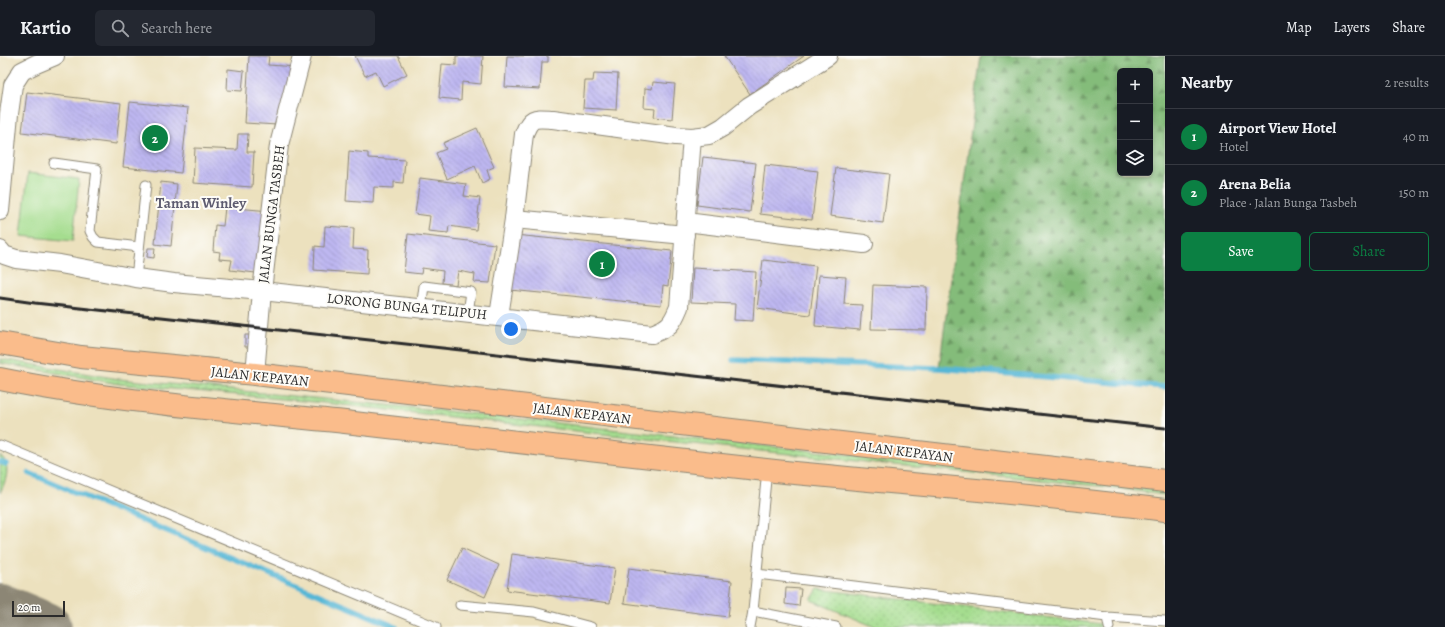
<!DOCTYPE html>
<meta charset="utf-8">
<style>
:root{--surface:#171b24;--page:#242831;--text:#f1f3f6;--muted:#9ea1a6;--line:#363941;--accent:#0b8043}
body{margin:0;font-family:Alegreya,serif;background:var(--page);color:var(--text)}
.controls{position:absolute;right:12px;top:12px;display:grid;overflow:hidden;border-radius:6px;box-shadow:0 2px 6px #0003}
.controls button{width:36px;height:36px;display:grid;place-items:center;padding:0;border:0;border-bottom:1px solid var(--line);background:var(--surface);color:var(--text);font:20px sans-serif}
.scale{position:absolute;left:12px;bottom:10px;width:53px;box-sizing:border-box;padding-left:4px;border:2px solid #2b2b2b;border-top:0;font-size:11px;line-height:14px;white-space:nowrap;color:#2b2b2b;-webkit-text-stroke:3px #fdfcf7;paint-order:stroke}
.you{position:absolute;left:511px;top:273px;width:14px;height:14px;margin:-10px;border:3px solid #fff;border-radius:50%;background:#1a73e8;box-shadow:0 0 0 6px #1a73e833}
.badge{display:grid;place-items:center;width:26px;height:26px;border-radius:50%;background:var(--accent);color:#fff;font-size:13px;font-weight:700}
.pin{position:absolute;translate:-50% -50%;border:2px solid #fff;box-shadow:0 1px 4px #0006}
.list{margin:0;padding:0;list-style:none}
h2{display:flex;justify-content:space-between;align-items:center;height:52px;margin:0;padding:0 16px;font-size:17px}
h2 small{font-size:13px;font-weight:400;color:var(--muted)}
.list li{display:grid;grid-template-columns:26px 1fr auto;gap:12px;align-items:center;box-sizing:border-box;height:56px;padding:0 16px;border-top:1px solid var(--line)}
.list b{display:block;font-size:15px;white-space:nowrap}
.list p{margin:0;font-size:13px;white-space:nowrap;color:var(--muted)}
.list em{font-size:13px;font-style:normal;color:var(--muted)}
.actions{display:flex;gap:8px;padding:12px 16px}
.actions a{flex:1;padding:9px 0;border:1px solid var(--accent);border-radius:6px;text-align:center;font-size:14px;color:var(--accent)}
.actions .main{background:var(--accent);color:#fff}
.icon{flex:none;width:22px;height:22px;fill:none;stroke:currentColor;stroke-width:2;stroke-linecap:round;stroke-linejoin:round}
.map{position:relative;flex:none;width:1165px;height:571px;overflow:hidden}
header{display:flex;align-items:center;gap:24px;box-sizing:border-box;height:56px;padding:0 20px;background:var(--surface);border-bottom:1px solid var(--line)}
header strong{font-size:19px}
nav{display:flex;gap:22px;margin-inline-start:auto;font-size:14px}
.search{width:280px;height:36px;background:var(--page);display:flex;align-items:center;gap:10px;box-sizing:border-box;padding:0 14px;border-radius:6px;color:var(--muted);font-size:15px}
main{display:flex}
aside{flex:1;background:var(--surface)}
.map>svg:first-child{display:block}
.grass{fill:url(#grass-dots);stroke:#68845d}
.forest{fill:url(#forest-firs);stroke:#587452;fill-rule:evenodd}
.park{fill:#a5dd8f;stroke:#68845d}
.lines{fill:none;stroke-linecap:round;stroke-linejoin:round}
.stream{stroke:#57b7d6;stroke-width:5.5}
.taxiway{stroke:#8c8674;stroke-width:48}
.building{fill:url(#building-back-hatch)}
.lane-casing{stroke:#8c8674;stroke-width:11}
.street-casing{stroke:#8c8674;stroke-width:20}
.highway-casing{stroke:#8c8674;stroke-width:24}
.lane{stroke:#fff;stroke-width:9}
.street{stroke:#fff;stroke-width:18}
.highway{stroke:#fabc8b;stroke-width:22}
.rail{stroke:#2b2b2b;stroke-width:3}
.labels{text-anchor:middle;stroke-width:4;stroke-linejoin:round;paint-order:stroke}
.street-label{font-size:14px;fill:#2b2b2b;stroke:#fdfcf7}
.neighbourhood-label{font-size:15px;font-weight:bold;fill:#5e5c70;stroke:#fdfcf7}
</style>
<header>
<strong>Kartio</strong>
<div class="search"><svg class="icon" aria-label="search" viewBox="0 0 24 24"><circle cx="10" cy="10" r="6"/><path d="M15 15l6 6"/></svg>Search here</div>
<nav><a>Map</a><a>Layers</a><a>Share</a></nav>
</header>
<main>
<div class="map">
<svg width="1165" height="571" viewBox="0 0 1165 571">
<defs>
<pattern id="grass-dots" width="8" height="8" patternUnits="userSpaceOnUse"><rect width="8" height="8" fill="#a5dd8f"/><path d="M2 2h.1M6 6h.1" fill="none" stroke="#8ebe7c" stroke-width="1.8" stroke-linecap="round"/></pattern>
<pattern id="forest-firs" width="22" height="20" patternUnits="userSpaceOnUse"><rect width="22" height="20" fill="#84bc7a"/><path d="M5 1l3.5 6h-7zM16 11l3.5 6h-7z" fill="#6c9964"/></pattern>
<pattern id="building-back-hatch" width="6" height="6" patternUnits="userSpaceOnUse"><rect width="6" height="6" fill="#beb7f1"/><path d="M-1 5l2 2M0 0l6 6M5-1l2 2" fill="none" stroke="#9b95c3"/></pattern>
</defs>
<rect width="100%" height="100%" fill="#fdfcf7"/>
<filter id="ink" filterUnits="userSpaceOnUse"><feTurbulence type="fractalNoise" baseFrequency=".025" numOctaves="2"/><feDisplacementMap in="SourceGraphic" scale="8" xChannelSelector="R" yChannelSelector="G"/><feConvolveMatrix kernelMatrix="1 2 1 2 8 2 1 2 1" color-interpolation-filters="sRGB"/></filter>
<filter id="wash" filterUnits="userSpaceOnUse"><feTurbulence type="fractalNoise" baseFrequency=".012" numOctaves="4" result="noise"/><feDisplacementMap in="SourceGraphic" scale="16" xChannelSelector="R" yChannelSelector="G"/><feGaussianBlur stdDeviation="0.9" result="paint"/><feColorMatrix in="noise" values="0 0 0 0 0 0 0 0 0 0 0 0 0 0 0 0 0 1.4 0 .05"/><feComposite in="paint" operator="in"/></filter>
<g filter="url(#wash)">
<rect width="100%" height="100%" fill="#ece1be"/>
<g class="grass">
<polygon points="0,303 119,323 467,357 691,382 1098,425 1165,434 1165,439 1098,430 693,388 325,347 119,328 0,307"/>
<path d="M 0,399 C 12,409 6,425 0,437 Z"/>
<polygon points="818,533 1101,568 1101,571 875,571 811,544"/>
</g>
<path class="forest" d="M 981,0 L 1165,0 L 1165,331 L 939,312 ZM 1120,15 L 1150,15 L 1150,117 L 1120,117 Z"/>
<polygon class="park" points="28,117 79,123 73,185 21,180"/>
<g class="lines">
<g class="stream">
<polyline points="733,304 939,312 1165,331"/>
<polyline points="0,406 6,408"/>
<polyline points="29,417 396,571"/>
</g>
<polyline class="taxiway" points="0,551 48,571"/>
</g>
<g id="blocks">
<g class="building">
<polygon points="249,0 269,0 268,9 297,11 293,70 245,67"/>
<polygon points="355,0 398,0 407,18 383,30 376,15 365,20"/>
<polygon points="456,0 483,0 481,28 462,26 461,44 439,42 442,8 456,9"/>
<polygon points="507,0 548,0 548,6 542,6 540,33 505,31"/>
<polygon points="724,0 804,0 750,38"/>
<polygon points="228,13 244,15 242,35 227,34"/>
<polygon points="594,17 618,18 616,54 583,52 585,25 593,25"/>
<polygon points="653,26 675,28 672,63 654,61 655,53 644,52 645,32 652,33"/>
<polygon points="27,36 121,47 116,88 22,76"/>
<polygon points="130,46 188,52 181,117 123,111"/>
<polygon points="477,72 494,111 487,114 490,123 482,127 475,110 447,123 436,97 446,93 443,87"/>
<polygon points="238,78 248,78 247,96 254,96 252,131 193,127 195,92 237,94"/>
<polygon points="349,95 368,97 368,102 405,104 403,127 394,126 394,132 374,131 373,147 346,145"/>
<polygon points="703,101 756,107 750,156 697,149"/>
<polygon points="765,109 818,115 812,164 760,158"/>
<polygon points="836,112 889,118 883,167 830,160"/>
<polygon points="420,122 466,128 464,140 480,142 476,174 449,170 448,177 428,175 430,160 415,158"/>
<polygon points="161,126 177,128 171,190 155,188"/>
<polygon points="225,151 270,155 264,218 230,214 232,204 219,203 220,196 213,195 215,169 223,170"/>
<polygon points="325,170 354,172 353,193 368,194 367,218 314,214 315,190 324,191"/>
<polygon points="408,178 495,188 490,227 474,226 475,218 458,215 456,229 442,227 443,215 422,212 421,218 404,216"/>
<polygon points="515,179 672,195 668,230 663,229 661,249 510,234"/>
<polygon points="148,192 155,192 154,202 147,201"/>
<polygon points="763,204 816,210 810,259 757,252"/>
<polygon points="693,212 756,216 753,265 734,264 735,248 691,246"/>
<polygon points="819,219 846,221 844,248 862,249 860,274 815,270"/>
<polygon points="873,229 927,231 926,274 871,273"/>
<polygon points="245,279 258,279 257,291 245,291"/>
<polygon points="462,492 499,509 485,541 447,524"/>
<polygon points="512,498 615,512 610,547 507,534"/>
<polygon points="629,512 732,525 728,561 624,547"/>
<polygon points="786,532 801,533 799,550 785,548"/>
</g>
</g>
</g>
<g filter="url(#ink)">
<use href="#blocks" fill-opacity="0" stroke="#8c8674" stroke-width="1"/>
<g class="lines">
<g class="lane-casing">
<g id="lane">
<polyline points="54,107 97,113 90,175 93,181 98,186 139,191"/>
<polyline points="136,222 146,129"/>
<polyline points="421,253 424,230 471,236 468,257"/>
<polyline points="0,389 436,571"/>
<polyline points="757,518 1107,561 1165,565"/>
<polyline points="460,549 534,556 591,571"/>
<polyline points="753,555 836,571"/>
<polyline points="1107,561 1109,571"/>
<polyline points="750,571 753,555 767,414"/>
</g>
</g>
<g class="street-casing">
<g id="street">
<polyline points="0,155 9,58 13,29 22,15 36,8 55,0"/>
<polyline points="514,163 685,179"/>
<polyline points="686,166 864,188"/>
<path d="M 0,194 L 4,199 L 16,203 L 60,208 L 136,222 L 174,227 L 262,235 L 652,278 C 670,271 672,268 679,251 L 692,81"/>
<path d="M 499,260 L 514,163 L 524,78 C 531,60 535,62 553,63 L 676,80 L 692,81 L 709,79 L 723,71 L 749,50 L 828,0"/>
<polyline points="255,318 262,235 279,89 302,0"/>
</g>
</g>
<g class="highway-casing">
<g id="highway">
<polyline points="0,287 81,301 255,318 1165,425"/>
<path d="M 0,323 C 114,346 230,354 345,366 C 485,382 626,399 766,414 C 899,428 1033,437 1165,454"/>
</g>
</g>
<use href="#lane" class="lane"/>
<use href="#street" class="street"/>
<use href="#highway" class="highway"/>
<polyline class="rail" points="0,242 35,247 1165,372"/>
</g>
</g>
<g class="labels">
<g class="street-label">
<text transform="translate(271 158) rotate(-83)" y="5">JALAN BUNGA TASBEH</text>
<text transform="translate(407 250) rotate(6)" y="5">LORONG BUNGA TELIPUH</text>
<text transform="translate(260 320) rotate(6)" y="5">JALAN KEPAYAN</text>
<text transform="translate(582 357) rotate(7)" y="5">JALAN KEPAYAN</text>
<text transform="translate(904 395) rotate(7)" y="5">JALAN KEPAYAN</text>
</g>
<g class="neighbourhood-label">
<text x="201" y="152">Taman Winley</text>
</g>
</g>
</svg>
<div class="controls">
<button>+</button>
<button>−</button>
<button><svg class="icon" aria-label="layers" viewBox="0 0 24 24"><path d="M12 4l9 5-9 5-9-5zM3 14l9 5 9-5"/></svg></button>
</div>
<div class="scale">20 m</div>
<div class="you"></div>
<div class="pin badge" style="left:602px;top:208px">1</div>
<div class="pin badge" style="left:155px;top:82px">2</div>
</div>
<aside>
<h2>Nearby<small>2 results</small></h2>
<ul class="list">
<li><span class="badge">1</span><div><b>Airport View Hotel</b><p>Hotel</p></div><em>40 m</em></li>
<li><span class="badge">2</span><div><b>Arena Belia</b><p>Place · Jalan Bunga Tasbeh</p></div><em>150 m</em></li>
</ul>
<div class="actions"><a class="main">Save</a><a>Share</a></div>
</aside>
</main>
